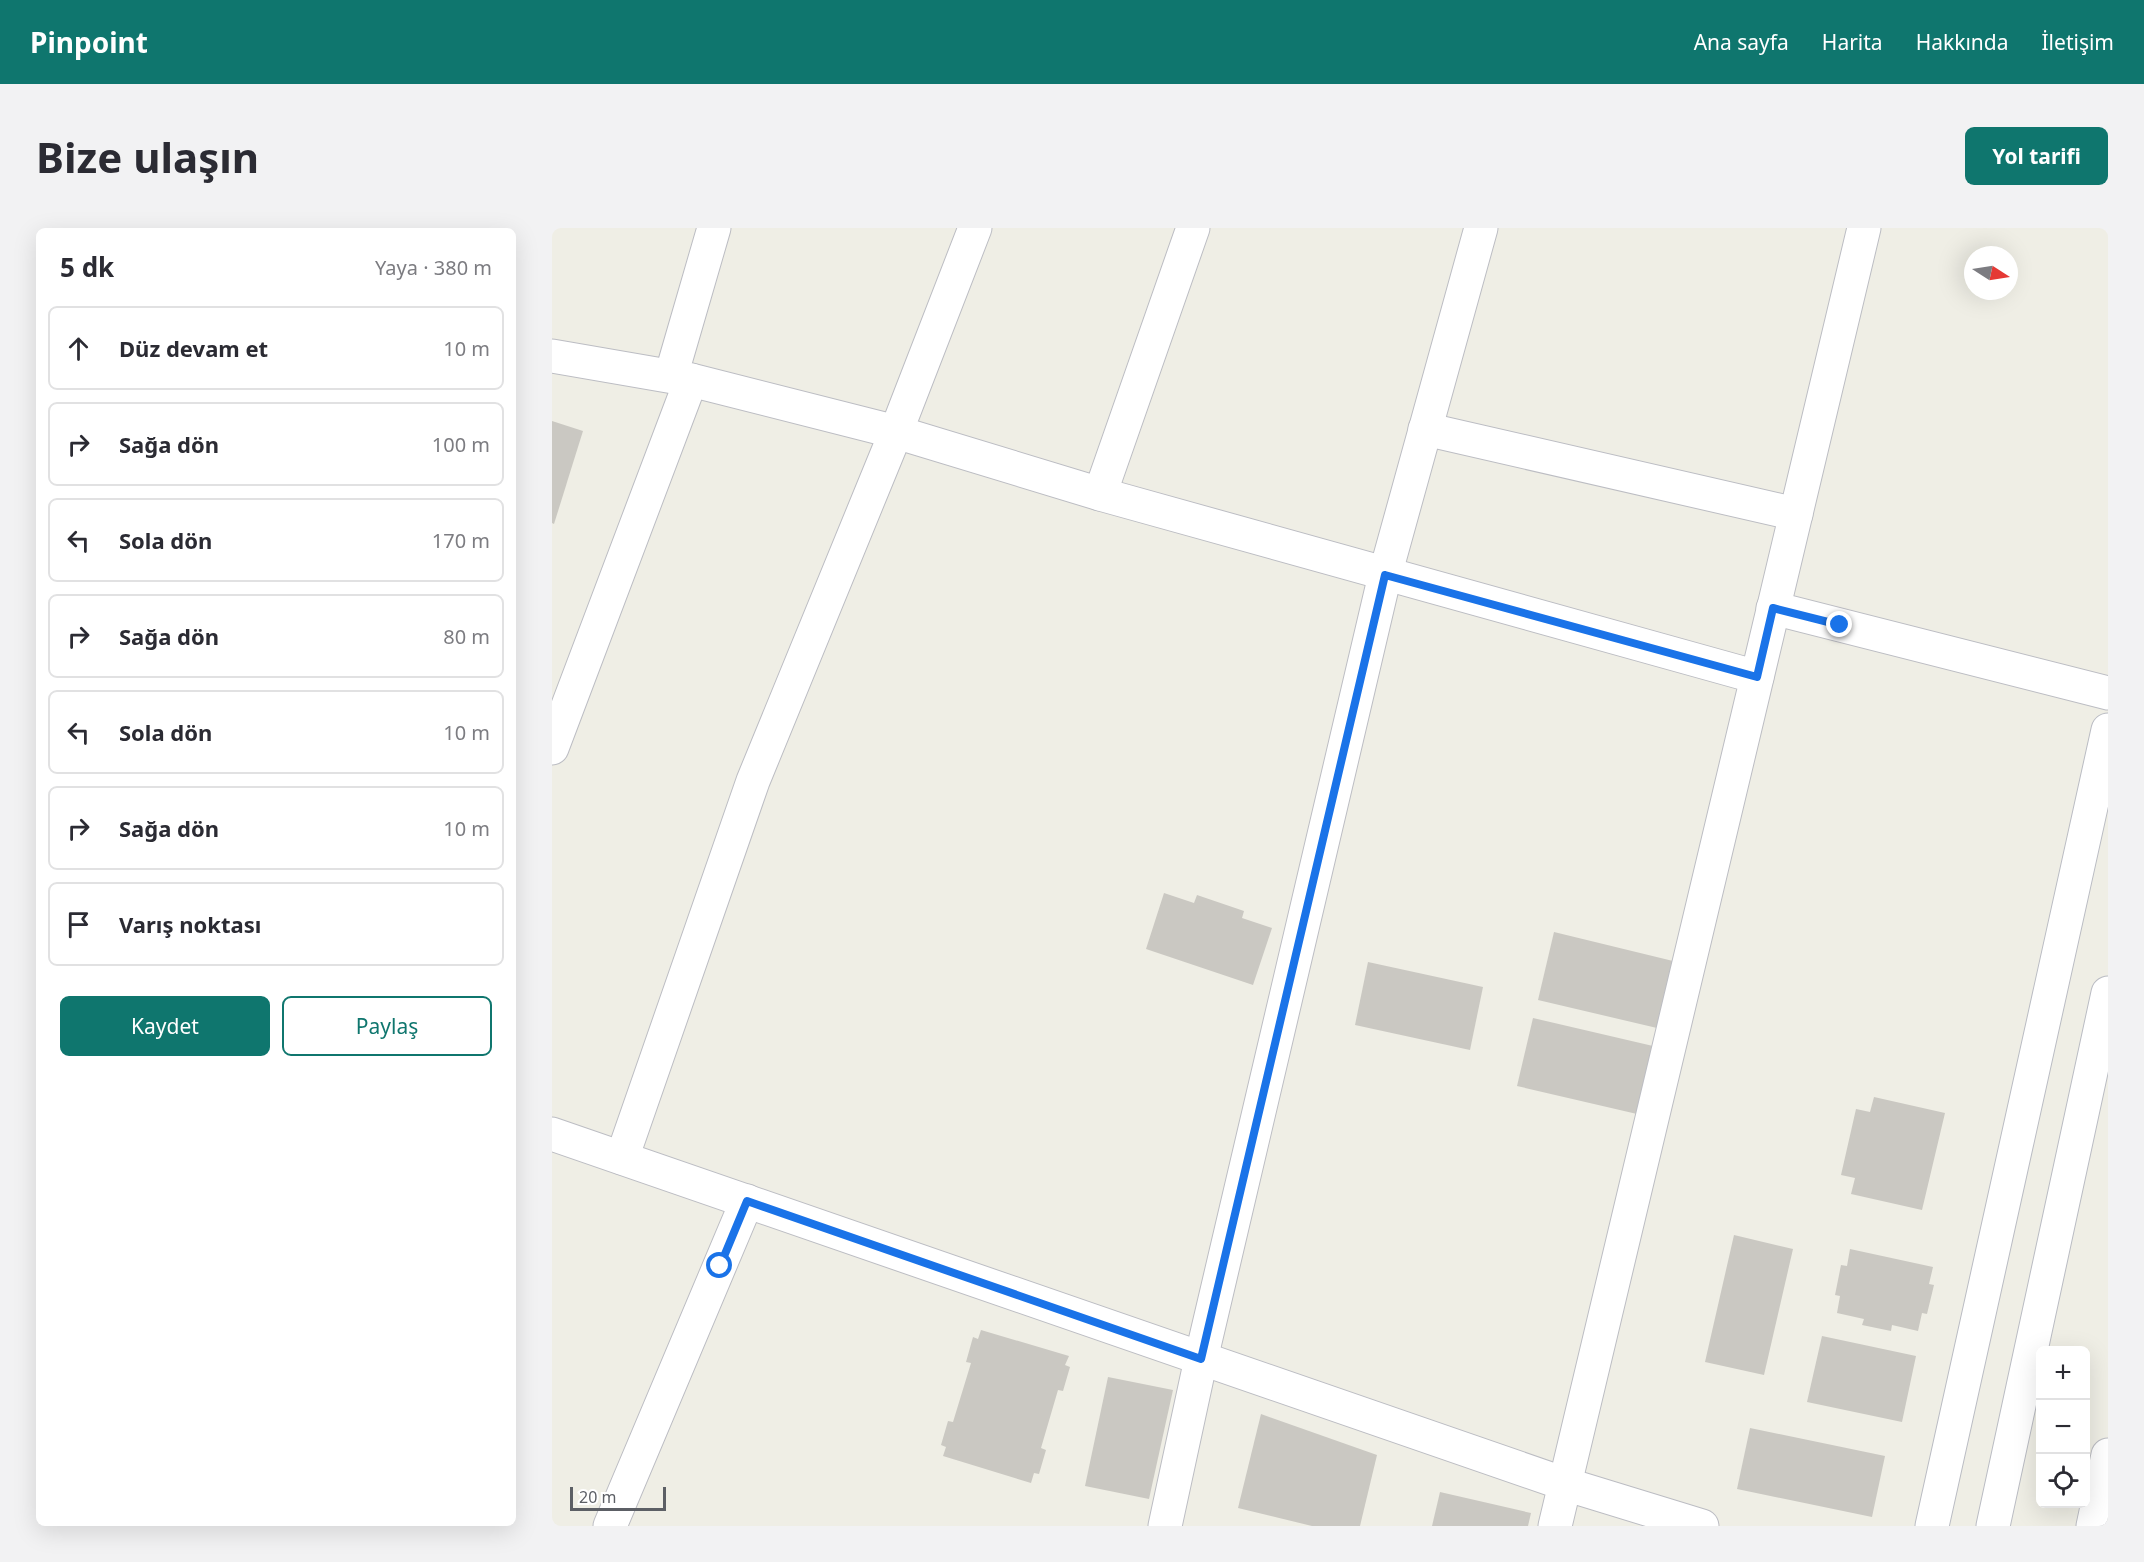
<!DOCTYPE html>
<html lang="tr">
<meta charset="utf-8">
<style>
:root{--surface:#fff;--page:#f2f2f3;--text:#2b2b33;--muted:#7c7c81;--line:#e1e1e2;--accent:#0f766e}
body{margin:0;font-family:"Noto Sans",sans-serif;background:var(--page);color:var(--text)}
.controls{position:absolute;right:18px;bottom:18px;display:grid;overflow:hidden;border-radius:9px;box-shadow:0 6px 24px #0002}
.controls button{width:54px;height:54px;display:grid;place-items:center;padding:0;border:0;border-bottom:2px solid var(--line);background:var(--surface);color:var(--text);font:30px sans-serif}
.compass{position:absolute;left:1412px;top:18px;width:54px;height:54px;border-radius:50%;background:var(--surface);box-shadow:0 6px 24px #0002;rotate:102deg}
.scale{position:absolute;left:18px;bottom:15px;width:96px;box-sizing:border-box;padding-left:6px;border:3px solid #5c5f65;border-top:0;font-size:16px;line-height:21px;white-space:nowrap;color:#5c5f65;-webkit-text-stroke:4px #fff;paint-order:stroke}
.stop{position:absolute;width:18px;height:18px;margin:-14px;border:4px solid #1a73e8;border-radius:50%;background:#fff}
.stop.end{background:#1a73e8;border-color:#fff;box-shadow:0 2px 6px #0008}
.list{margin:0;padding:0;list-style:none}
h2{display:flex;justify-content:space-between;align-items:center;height:78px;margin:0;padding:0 24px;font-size:26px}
h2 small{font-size:20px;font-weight:400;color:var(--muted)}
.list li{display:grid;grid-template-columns:39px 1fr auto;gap:18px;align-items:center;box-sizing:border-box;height:84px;margin:0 12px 12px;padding:0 12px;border:2px solid var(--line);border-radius:9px}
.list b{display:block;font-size:22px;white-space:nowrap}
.list em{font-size:20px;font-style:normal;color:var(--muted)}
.actions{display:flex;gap:12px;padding:18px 24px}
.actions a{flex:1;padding:14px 0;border:2px solid var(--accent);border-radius:9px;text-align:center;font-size:21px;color:var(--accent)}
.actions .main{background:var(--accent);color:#fff}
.icon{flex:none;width:33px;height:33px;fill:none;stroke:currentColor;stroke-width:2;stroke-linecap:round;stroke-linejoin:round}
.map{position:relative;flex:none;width:1556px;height:1298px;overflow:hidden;border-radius:9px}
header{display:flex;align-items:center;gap:36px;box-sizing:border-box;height:84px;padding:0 30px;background:var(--accent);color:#fff}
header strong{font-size:28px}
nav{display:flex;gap:33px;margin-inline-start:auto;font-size:21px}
.intro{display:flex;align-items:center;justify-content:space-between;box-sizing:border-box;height:144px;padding:0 36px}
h1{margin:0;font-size:42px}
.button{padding:15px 27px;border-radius:9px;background:var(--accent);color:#fff;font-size:21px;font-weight:700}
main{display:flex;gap:36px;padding:0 36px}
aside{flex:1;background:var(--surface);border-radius:9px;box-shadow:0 6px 24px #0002}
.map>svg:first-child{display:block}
.building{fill:#cac8c2}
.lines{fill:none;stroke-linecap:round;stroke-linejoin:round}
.street-casing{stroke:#bcbdc3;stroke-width:35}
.secondary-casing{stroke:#babcc3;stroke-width:35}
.street{stroke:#fff;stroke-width:33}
.secondary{stroke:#fff;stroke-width:33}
.route{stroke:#1a73e8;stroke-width:8}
</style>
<header>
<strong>Pinpoint</strong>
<nav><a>Ana sayfa</a><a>Harita</a><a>Hakkında</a><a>İletişim</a></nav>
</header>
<div class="intro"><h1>Bize ulaşın</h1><a class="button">Yol tarifi</a></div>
<main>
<aside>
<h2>5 dk<small>Yaya · 380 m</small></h2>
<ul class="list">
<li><svg class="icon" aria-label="ahead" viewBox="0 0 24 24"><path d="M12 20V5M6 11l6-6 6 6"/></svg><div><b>Düz devam et</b></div><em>10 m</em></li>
<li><svg class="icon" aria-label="right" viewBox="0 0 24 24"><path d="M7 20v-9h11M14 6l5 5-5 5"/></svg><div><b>Sağa dön</b></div><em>100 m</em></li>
<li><svg class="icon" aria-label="left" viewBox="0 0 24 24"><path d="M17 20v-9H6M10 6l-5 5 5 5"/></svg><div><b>Sola dön</b></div><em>170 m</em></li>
<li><svg class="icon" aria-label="right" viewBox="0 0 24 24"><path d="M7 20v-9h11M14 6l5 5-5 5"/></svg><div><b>Sağa dön</b></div><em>80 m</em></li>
<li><svg class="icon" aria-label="left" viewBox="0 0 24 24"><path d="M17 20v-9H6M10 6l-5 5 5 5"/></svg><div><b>Sola dön</b></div><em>10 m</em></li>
<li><svg class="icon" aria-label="right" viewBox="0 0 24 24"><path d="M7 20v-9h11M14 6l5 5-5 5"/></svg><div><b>Sağa dön</b></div><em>10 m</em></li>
<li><svg class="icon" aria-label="arrive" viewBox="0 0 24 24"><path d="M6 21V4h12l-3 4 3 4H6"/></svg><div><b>Varış noktası</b></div></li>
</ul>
<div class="actions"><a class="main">Kaydet</a><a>Paylaş</a></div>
</aside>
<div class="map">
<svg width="1556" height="1298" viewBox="0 0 1556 1298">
<rect width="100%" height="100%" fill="#efeee5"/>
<g class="building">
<polygon points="0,193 31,203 2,296 0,295"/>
<polygon points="612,665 642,675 645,667 692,683 690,690 720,700 701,757 594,721"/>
<polygon points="1002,704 1121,733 1105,800 986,772"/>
<polygon points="816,734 931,759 918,822 803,797"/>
<polygon points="981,790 1101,818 1085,886 965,858"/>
<polygon points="1322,869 1393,885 1370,982 1299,966 1303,950 1289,947 1304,881 1318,884"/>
<polygon points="1182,1007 1241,1021 1212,1147 1153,1134"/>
<polygon points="1298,1021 1381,1039 1377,1056 1382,1057 1375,1086 1370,1085 1366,1103 1340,1097 1339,1103 1310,1097 1312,1091 1285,1085 1288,1068 1283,1067 1289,1037 1295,1038"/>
<polygon points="429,1102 517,1128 513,1137 518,1139 511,1163 506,1162 489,1220 494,1222 487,1246 482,1245 479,1255 391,1228 394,1219 389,1217 396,1193 401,1194 419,1135 414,1134 421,1109 426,1111"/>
<polygon points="1270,1108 1364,1128 1350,1194 1255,1174"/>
<polygon points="556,1149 621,1162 597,1271 533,1258"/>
<polygon points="709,1186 825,1227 808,1298 760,1298 686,1280"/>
<polygon points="1198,1200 1333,1228 1320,1289 1185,1261"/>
<polygon points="888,1264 979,1285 976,1298 880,1298"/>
</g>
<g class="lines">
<g class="street-casing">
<g id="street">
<polyline points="0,128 139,152 344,204 548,266 1205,449"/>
<polyline points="119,148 162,0"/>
<polyline points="873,201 1244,286"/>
<polyline points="548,266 641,0"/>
<polyline points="1221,380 1556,465"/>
<polyline points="0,520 139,152"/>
<polyline points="0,906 1013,1256 1150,1298"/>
<polyline points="70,930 201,553 344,204 423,0"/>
<polyline points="58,1298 195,973"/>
<polyline points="613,1298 649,1131 833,347 929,0"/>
<polyline points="1003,1298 1312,0"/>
<polyline points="1541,1298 1556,1227"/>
</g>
</g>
<g class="secondary-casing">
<g id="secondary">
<polyline points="1380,1298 1556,502"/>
<polyline points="1441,1298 1556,765"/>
</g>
</g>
<use href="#street" class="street"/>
<use href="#secondary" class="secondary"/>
</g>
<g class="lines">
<polyline class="route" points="168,1038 195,973 649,1131 833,347 1205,449 1221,380 1288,397"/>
</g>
</svg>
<div class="controls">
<button>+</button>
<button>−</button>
<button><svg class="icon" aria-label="locate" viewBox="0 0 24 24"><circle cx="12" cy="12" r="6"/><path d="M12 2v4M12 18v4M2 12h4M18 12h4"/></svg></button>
</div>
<svg class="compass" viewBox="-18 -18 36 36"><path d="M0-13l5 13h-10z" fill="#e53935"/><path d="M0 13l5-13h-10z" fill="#7c7c81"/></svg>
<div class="scale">20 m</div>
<div class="stop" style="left:168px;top:1038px"></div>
<div class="stop end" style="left:1288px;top:397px"></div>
</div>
</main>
